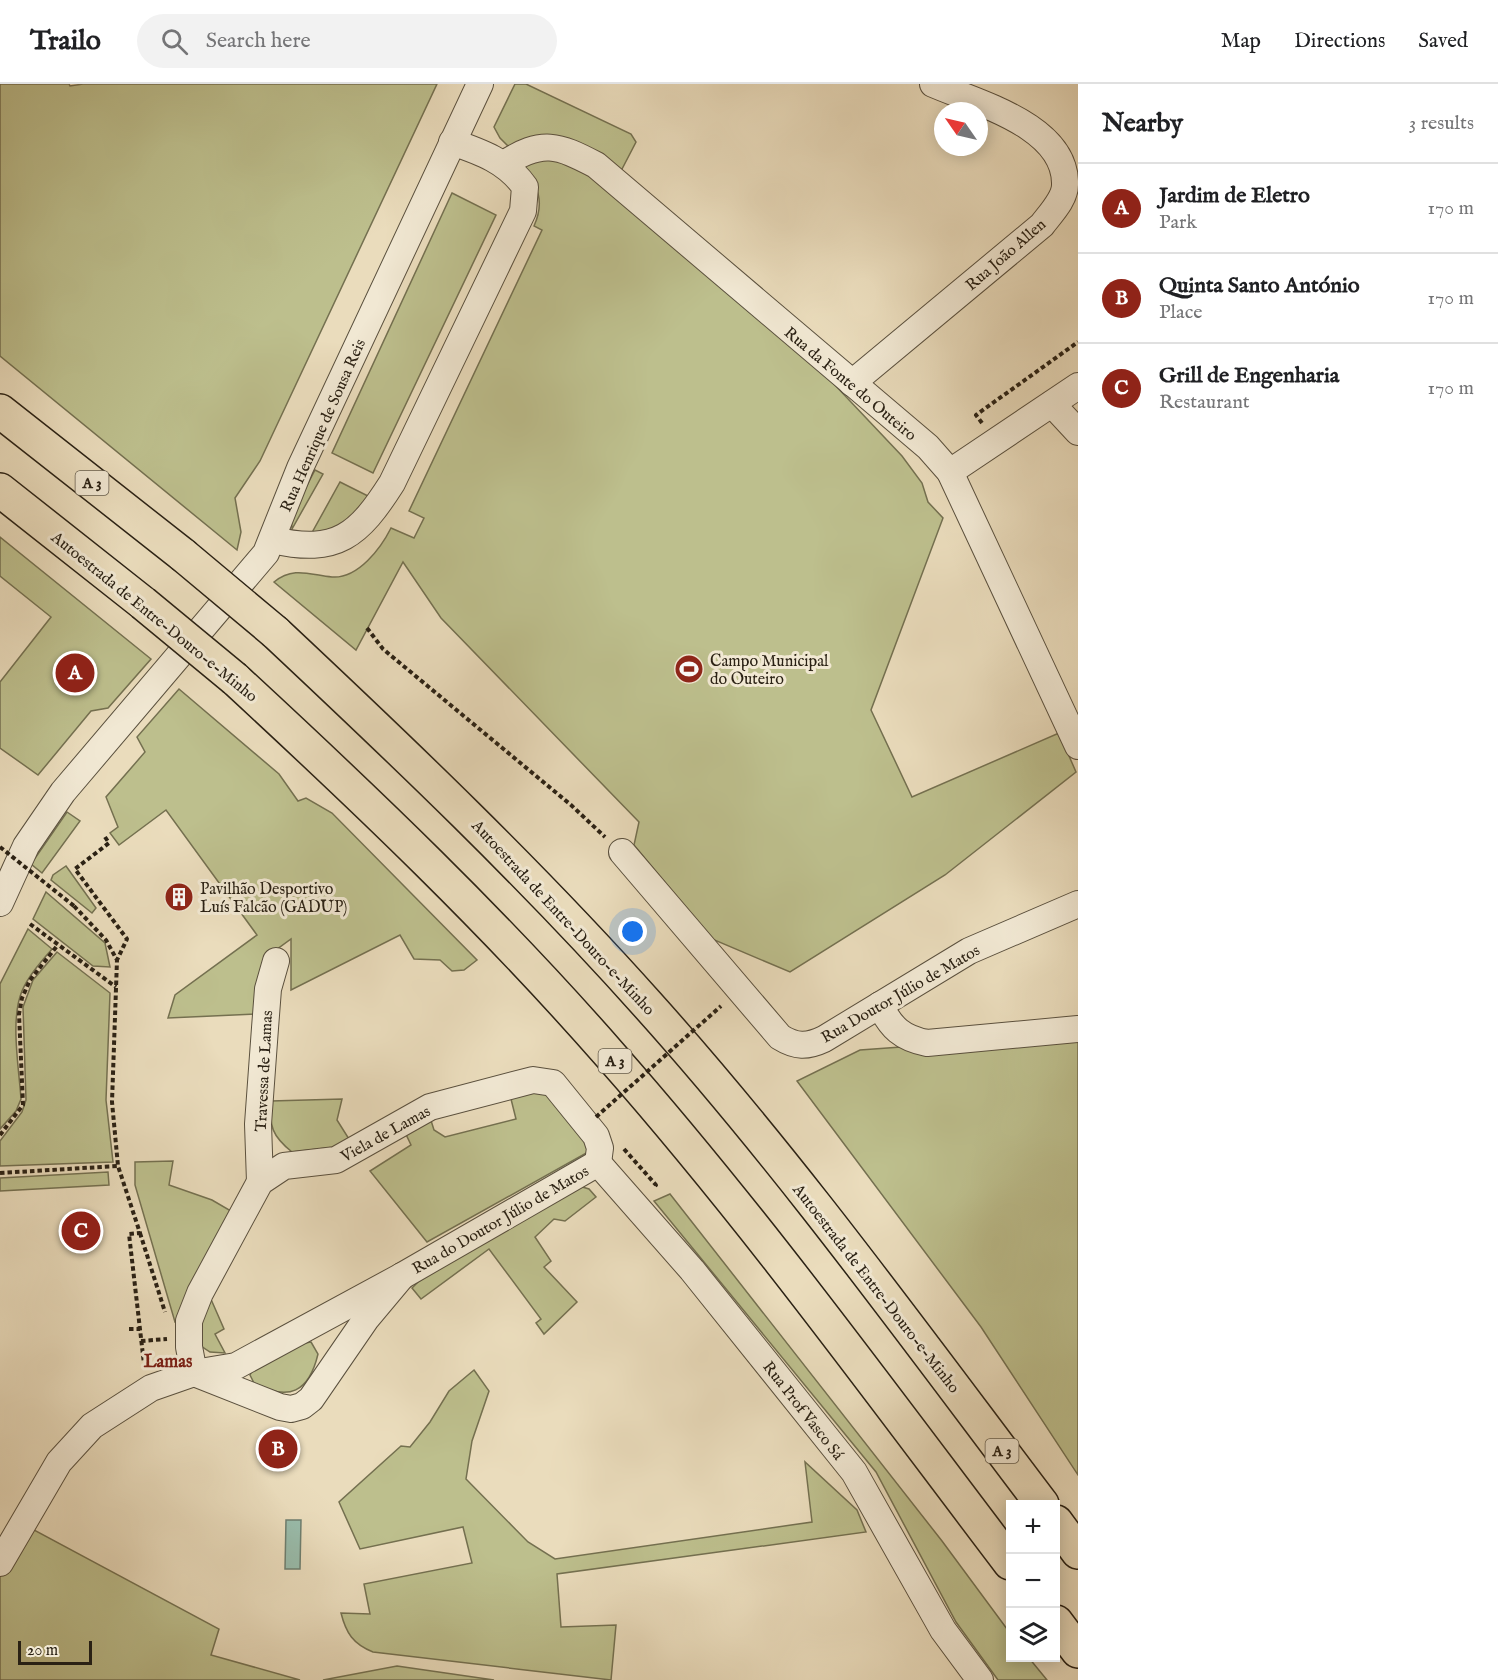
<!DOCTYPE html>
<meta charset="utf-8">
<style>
:root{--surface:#fff;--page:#f2f2f2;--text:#202124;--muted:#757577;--line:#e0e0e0;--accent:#8f2418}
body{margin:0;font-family:"IM FELL English",serif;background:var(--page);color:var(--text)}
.controls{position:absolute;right:18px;bottom:18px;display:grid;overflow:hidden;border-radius:0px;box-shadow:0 3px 15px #0003}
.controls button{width:54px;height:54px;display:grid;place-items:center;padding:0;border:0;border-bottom:2px solid var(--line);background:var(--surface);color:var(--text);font:30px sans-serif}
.compass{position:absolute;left:934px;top:18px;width:54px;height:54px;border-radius:50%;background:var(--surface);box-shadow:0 3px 15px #0003;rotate:304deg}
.scale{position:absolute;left:18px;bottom:15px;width:74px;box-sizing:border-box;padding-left:6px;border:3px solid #2a2114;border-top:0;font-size:16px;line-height:21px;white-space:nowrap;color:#2a2114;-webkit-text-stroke:4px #f1e8d3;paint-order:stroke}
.you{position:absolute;left:633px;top:848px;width:21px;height:21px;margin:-15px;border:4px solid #fff;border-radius:50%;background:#1a73e8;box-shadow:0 0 0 9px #1a73e833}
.badge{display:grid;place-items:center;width:39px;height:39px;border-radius:50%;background:var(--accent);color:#fff;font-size:20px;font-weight:700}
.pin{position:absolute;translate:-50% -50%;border:3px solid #fff;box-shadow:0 2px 6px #0006}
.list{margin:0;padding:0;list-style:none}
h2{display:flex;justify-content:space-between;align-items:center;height:78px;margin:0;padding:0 24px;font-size:26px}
h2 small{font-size:20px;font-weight:400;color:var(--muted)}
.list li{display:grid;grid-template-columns:39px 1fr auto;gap:18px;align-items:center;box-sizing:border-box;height:90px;padding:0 24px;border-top:2px solid var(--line)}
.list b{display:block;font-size:22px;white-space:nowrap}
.list p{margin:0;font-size:20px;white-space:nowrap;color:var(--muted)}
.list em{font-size:20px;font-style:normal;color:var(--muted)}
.icon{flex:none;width:33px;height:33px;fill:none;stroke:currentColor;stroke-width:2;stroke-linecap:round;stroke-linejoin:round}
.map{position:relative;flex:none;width:1078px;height:1596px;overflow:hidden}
header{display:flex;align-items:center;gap:36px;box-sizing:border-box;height:84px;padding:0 30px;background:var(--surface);border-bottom:2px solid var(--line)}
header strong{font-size:28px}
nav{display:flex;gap:33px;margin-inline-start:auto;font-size:21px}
.search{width:420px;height:54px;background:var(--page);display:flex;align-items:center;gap:15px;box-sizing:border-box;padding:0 21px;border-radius:33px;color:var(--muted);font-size:22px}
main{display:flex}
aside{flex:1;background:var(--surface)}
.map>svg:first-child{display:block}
.green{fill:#bdbf8d;stroke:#747050;stroke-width:1.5}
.water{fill:#99bcab;stroke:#6d7e6f;stroke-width:1.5}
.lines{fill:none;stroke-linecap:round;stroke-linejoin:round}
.street-casing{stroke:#5a503e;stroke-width:28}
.highway-casing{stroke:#2a2114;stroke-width:36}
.path{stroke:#2a2114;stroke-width:4;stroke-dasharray:4.5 3;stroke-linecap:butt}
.street{stroke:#f1e8d3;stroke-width:26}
.highway{stroke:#eadcbc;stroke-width:33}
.highway-bridge-casing{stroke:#2a2114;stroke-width:36;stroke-linecap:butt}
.path-bridge{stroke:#2a2114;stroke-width:4;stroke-dasharray:4.5 3;stroke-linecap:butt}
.highway-bridge{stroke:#eadcbc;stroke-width:33}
.labels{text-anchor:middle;stroke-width:6;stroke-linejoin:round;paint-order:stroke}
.shield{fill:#f1e8d3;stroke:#665d4d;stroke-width:1.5}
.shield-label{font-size:15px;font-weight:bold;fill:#2a2114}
.street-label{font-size:16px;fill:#2a2114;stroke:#f1e8d3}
.poi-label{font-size:16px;fill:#2a2114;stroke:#f1e8d3;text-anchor:start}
.neighbourhood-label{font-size:18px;font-weight:bold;fill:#7a1f14;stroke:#f1e8d3}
</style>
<header>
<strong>Trailo</strong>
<div class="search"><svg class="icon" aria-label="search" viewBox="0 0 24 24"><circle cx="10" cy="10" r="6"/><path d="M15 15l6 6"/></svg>Search here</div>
<nav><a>Map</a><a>Directions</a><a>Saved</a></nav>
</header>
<main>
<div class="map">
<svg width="1078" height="1596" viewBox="0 0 1078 1596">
<rect width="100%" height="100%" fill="#eadcbc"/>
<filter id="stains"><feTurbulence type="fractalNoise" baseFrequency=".00333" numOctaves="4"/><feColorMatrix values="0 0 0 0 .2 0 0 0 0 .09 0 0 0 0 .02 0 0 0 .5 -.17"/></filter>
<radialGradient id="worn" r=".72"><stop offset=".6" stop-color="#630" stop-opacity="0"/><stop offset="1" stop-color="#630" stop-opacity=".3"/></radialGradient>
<g class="green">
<polygon points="0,0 69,0 70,2 83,0 437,0 260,377 235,414 241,448 237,466 0,272"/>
<polygon points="515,0 526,0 631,50 636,58 621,87 509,63 500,54 494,43"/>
<path d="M 547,70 L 604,96 L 833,299 L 902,372 L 922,399 L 928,418 L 943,434 L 871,626 L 912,713 L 1059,649 L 1076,688 L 945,791 L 790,888 L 712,855 L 634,761 L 639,738 L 441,534 L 403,478 L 356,566 L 274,498 C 294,482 310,491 332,493 C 358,495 381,464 391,444 L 414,454 L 424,434 L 409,427 L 542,146 L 534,142 C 545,118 538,102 523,82 Z"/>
<polygon points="452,109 496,131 373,389 332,369"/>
<polygon points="315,386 323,390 292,445 291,432"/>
<polygon points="340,398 370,413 340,445 309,454"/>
<polygon points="0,453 151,575 108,624 91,627 38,691 0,664 0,598 51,533 0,492"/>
<polygon points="179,605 279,690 298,717 306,714 332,729 477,876 464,886 452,887 440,876 414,875 400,851 291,906 291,855 265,874 258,930 168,934 175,911 257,851 166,726 119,761 110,749 118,743 106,713 145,668 137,653"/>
<polygon points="67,728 80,737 42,789 31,780"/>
<polygon points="66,782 96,824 92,829 51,796 53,791"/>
<polygon points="46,808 105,859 110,883 93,882 33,835"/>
<path d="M 28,845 L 52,865 C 41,878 29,891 22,907 C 10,935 19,984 21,1015 L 16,1027 L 0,1045 L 0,900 Z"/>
<polygon points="57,868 110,909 106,1016 113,1078 0,1082 0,1057 22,1028 26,1016 23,923 33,896"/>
<polygon points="1078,950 1078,1391 981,1243 797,997 860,966"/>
<polygon points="509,1007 553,1007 590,1067 427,1158 370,1087 411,1061 403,1044 429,1030 434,1046 445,1053 516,1035"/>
<path d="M 342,1015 L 337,1036 L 349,1055 L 335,1063 L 292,1068 C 272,1052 269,1042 271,1017 Z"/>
<polygon points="173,1077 169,1101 212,1116 231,1127 182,1235 175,1238 135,1101 135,1078"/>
<polygon points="108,1088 109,1101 0,1107 0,1094"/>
<polygon points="579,1102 589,1105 596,1113 565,1137 554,1135 535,1153 551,1177 544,1183 577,1218 544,1250 536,1239 541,1235 489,1165 421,1215 412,1204 419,1197"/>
<polygon points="670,1110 942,1457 1010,1549 1010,1574 1029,1574 1047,1596 998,1596 956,1538 876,1388 654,1117"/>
<polygon points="210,1213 224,1245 215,1250 225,1269 210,1268 198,1260 199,1235"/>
<path d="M 311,1258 L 318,1270 C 309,1308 289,1318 254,1299 L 250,1291 L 253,1285 L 305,1259 Z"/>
<path d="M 474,1286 L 489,1307 L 472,1357 L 466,1395 L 528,1458 L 555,1475 L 812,1438 L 805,1378 L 857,1426 L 866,1448 L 557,1490 L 561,1543 L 616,1541 L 611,1596 L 373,1568 C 353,1560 346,1549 341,1529 L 370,1530 L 364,1500 L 472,1479 L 463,1443 L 360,1465 L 339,1418 L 401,1362 L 410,1363 L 430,1338 L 449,1307 Z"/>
<polygon points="21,1439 219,1545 211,1571 300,1596 0,1596 0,1476"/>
<polygon points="397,1582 494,1596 323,1596"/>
</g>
<polygon class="water" points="286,1436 301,1436 300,1485 285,1485"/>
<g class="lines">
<g class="street-casing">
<g id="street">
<path d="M 504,80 C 542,55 558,61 596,81 L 928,363 L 950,388 L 1078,662"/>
<path d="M 852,299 L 1042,141 C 1051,129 1065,115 1065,101 C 1067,42 977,19 933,0"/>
<polyline points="1052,320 1078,348"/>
<polyline points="950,388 1078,302"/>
<path d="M 273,456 C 337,471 359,451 392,399 L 523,127 L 525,103 C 507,77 481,68 452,58"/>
<path d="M 622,768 L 780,953 C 796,963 807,963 824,955 L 969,867 L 1078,820"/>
<polyline points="0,819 26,762 63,708 266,469 300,384 480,0"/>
<path d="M 880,921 C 891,944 902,954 927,959 L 1078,945"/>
<polyline points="598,1079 692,1186 854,1388 943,1546 980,1596"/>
<polyline points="260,1098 258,1040 265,944 268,905 276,877"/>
<polyline points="402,1192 366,1235 311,1315 302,1322 291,1325 280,1323 194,1289 189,1263 189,1237 200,1209 260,1098 284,1082 336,1076 430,1023 533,996 553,999 596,1052 600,1064 598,1079"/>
<polyline points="0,1479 59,1378 92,1342 151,1304 194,1289 236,1282 402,1192 598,1079"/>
</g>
</g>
<g class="highway-casing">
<g id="highway">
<polyline points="0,327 183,471"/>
<polyline points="0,406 143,519"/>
<path d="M 275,548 C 403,668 530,789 647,920 C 789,1078 914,1251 1042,1420"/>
<path d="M 235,595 C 366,716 494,838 611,972 C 753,1133 880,1308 1010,1479"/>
<polyline points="1056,1438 1078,1468"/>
<polyline points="1056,1538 1078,1567"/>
</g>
</g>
<g class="path">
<polyline points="982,339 976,331 1078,258"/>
<polyline points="367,544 383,565 571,721 605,753"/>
<polyline points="105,753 109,759 75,785 127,855 117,876"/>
<polyline points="74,822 106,856 117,876 112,1018 118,1082 140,1149 129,1150 144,1280"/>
<polyline points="30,840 116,903"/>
<polyline points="0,1051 23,1021 19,930 22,914 30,896 57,862"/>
<polyline points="624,1065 656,1101 653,1104"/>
<polyline points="0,1089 118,1082"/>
<polyline points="140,1149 165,1228"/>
<polyline points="129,1245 140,1245"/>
<polyline points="141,1257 167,1255"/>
</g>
<use href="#street" class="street"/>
<use href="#highway" class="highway"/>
<g class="highway-bridge-casing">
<g id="highway-bridge">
<polyline points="183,471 275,548"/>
<polyline points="143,519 235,595"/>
</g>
</g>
<g class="path-bridge">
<polyline points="0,763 74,822"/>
<polyline points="596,1033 721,922"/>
</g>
<use href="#highway-bridge" class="highway-bridge"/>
</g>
<defs>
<g id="stadium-disc" transform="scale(1.5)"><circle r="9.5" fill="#8f2418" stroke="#f1e8d3"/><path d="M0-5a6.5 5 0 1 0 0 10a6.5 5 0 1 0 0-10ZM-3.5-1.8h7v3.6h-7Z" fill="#fff"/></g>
<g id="building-disc" transform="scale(1.5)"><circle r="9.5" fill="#8f2418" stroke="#f1e8d3"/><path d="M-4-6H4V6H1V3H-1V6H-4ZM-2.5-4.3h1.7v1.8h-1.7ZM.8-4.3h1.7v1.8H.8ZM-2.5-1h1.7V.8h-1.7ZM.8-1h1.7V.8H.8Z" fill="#fff"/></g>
</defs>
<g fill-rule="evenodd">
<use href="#stadium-disc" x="689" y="585"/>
<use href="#building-disc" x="179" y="813"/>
</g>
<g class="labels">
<g class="shield">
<rect x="75.5" y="387" width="33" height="24" rx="4.5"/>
<rect x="598.5" y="965" width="33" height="24" rx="4.5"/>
<rect x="985.5" y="1355" width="33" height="24" rx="4.5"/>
</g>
<g class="shield-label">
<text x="92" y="404">A 3</text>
<text x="615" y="982">A 3</text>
<text x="1002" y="1372">A 3</text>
</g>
<g class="street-label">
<text transform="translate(1005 170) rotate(-41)" y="6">Rua João Allen</text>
<text transform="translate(851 299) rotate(40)" y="6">Rua da Fonte do Outeiro</text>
<text transform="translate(322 341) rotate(-66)" y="6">Rua Henrique de Sousa Reis</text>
<text transform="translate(155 532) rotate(39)" y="6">Autoestrada de Entre-Douro-e-Minho</text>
<text transform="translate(564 833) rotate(47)" y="6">Autoestrada de Entre-Douro-e-Minho</text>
<text transform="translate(900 909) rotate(-30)" y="6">Rua Doutor Júlio de Matos</text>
<text transform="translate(263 987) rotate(-87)" y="6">Travessa de Lamas</text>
<text transform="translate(385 1049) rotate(-29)" y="6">Viela de Lamas</text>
<text transform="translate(500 1135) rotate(-30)" y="6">Rua do Doutor Júlio de Matos</text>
<text transform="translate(877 1204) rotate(52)" y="6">Autoestrada de Entre-Douro-e-Minho</text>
<text transform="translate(804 1326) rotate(52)" y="6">Rua Prof Vasco Sá</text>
</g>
<g class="poi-label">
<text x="710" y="582">Campo Municipal<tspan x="710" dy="18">do Outeiro</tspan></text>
<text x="200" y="810">Pavilhão Desportivo<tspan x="200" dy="18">Luís Falcão (GADUP)</tspan></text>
</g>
<g class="neighbourhood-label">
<text x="168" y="1283">Lamas</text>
</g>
</g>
<rect width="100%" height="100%" filter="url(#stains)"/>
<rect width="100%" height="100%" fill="url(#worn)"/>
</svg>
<div class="controls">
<button>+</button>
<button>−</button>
<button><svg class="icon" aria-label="layers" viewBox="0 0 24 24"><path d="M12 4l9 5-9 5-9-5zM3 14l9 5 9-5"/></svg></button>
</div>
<svg class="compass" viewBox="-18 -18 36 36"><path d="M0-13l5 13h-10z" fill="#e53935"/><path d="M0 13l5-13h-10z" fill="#757577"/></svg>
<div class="scale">20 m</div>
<div class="you"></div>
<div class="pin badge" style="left:75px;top:589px">A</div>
<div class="pin badge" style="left:278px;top:1365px">B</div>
<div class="pin badge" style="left:81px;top:1147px">C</div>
</div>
<aside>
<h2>Nearby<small>3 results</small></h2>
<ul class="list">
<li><span class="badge">A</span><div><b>Jardim de Eletro</b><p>Park</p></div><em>170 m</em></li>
<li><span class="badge">B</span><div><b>Quinta Santo António</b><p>Place</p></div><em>170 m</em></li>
<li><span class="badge">C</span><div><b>Grill de Engenharia</b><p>Restaurant</p></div><em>170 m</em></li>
</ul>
</aside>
</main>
